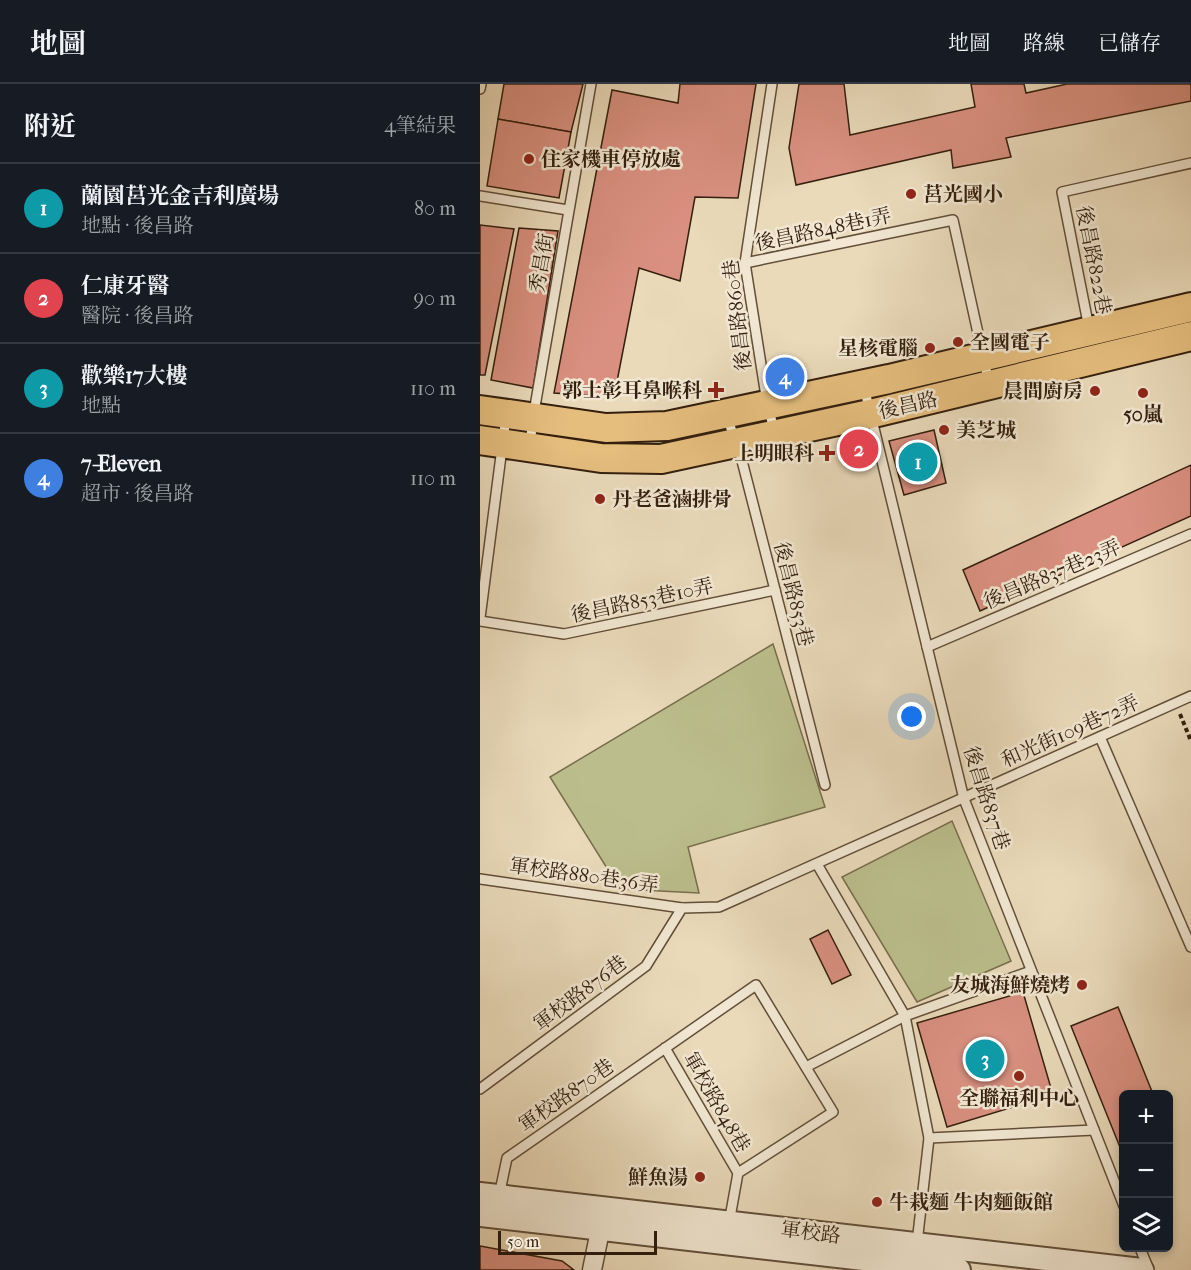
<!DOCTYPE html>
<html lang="zh-TW">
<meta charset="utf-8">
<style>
:root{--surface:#171b24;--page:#242831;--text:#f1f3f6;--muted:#9ea1a6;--line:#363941;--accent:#d93025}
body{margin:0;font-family:"IM FELL French Canon","Noto Serif TC",serif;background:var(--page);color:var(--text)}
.controls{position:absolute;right:18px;bottom:18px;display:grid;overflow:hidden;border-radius:9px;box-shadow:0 3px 9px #0003}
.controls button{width:54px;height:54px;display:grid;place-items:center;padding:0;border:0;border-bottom:2px solid var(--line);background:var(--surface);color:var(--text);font:30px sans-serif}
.scale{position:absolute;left:18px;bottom:15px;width:159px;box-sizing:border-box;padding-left:6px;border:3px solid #341f0e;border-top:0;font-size:16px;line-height:21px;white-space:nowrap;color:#341f0e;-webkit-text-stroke:4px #f1e7d2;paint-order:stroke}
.you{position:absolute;left:432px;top:633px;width:21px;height:21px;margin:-15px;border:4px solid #fff;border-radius:50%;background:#1a73e8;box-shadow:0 0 0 9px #1a73e833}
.badge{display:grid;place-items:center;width:39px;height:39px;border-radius:50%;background:var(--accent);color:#fff;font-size:20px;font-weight:700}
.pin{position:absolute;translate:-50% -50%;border:3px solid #fff;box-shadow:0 2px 6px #0006}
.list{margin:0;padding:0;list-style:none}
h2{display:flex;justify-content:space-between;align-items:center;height:78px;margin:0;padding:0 24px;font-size:26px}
h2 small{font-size:20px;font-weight:400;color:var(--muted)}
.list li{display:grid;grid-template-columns:39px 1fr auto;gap:18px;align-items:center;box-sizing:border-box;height:90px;padding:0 24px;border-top:2px solid var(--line)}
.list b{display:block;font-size:22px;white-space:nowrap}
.list p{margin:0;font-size:20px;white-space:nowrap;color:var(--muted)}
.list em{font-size:20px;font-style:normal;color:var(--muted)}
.icon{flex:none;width:33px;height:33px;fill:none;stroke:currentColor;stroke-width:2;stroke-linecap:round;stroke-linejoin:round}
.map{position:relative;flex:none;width:711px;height:1186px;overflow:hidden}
header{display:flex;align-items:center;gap:36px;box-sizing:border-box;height:84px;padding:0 30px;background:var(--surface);border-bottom:2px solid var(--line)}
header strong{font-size:28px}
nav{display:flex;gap:33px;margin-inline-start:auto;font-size:21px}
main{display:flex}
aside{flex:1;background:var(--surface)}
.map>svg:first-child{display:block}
.green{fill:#bbbe8c;stroke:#786e4d;stroke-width:1.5}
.building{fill:#d99080;stroke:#341f0e;stroke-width:1.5}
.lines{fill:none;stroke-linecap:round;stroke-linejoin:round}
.service-casing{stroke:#624e39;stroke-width:12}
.minor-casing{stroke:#624e39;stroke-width:21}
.tertiary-casing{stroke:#624e39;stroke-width:26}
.primary-casing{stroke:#341f0e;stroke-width:32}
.path{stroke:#341f0e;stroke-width:4;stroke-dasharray:4.5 3;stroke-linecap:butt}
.service{stroke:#f1e7d2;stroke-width:9}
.minor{stroke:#f1e7d2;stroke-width:18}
.tertiary{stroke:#f1e7d2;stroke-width:22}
.primary{stroke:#e5bd7d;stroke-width:28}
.poi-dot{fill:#8f2418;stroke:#f1e7d2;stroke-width:2}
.labels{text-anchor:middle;stroke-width:5;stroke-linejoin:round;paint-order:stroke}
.poi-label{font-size:20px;font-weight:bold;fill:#341f0e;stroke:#f1e7d2;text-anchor:start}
.street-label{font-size:20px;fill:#341f0e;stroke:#f1e7d2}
</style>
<header>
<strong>地圖</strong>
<nav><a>地圖</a><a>路線</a><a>已儲存</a></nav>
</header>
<main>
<aside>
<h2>附近<small>4筆結果</small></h2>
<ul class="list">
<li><span class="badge" style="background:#0f9aa8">1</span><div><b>蘭園莒光金吉利廣場</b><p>地點 · 後昌路</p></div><em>80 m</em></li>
<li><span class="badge" style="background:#e0444e">2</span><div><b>仁康牙醫</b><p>醫院 · 後昌路</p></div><em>90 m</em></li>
<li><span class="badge" style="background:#0f9aa8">3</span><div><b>歡樂17大樓</b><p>地點</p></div><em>110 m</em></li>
<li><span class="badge" style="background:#3f7fe0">4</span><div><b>7-Eleven</b><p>超市 · 後昌路</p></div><em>110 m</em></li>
</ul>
</aside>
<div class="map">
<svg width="711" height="1186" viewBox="0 0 711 1186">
<rect width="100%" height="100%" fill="#eadaba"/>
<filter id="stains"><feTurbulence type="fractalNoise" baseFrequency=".00333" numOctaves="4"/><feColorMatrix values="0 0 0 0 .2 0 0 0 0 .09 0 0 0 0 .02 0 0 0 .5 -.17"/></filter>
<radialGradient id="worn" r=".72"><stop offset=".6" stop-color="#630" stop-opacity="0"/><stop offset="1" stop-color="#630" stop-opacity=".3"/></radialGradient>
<g class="green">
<polygon points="293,560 345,723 208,763 219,809 140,805 70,693"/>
<polygon points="472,737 531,877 437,918 362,793"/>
</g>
<g class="building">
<polygon points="24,0 103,0 91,48 18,35"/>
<polygon points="200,0 276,0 258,114 215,113 200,197 159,184 134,313 74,309 132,6 198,19"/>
<polygon points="319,0 364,0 370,51 495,23 491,0 544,0 546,9 587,0 711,0 711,17 526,54 531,73 473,84 471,66 316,101 309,64"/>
<polygon points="18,35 91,48 79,114 7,102"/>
<polygon points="0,141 34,145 5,291 0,291"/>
<polygon points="39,144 78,147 53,304 11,296"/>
<polygon points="454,346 466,399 424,411 409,357"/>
<polygon points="711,381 711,432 500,527 483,486"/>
<polygon points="348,846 371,891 352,900 330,855"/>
<polygon points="543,908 573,1011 467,1043 437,939"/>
<polygon points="638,923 673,1010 644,1010 644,1073 591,942"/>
<polygon points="0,1162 82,1177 94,1186 0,1186"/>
</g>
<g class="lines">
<g class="service-casing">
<g id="service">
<polyline points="292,0 265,179 286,312 294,347"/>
<polyline points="0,5 1,0"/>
<polyline points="0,112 88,126"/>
<polyline points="265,179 473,136 509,299"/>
<polyline points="609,244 582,108 711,79"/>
<polyline points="384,303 484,715 644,1122"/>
<polyline points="247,333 261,373 345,701"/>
<polyline points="50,361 53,334 111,0"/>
<polyline points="0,534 26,333"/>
<polyline points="0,537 84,550 295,506"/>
<polyline points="447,563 711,450"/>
<polyline points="620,653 711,863"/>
<polyline points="337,780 425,932 449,1054 437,1159"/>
<polyline points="0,795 202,824"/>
<polyline points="185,964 258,1089"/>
<polyline points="326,983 425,932 551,887"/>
<polyline points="0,1005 166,882 202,824 239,823 711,612"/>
<polyline points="449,1054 614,1046"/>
<polyline points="19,1112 27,1074 276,901 353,1028 258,1089 249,1139"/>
<polyline points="660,1164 669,1186"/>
</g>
</g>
<g class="minor-casing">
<polyline id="minor" points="112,1186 123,1132"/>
</g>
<g class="tertiary-casing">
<g id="tertiary">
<polyline points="0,1110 662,1186"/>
<polyline points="0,1131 479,1186"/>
</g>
</g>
<g class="primary-casing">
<g id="primary">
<polyline points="0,326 126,344 187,342 409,295 711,223"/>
<polyline points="0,356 121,374 181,375 390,330 711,252"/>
</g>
</g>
<polyline class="path" points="700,630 711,657"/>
<use href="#service" class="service"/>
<use href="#minor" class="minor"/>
<use href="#tertiary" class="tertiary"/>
<use href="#primary" class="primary"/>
</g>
<g class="poi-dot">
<circle cx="49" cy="75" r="6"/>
<circle cx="431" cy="110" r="6"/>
<circle cx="478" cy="258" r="6"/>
<circle cx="450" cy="264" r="6"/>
<path d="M233 297h6v6h6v6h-6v6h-6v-6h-6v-6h6z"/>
<circle cx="615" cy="307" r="6"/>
<circle cx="663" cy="309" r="6"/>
<circle cx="464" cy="346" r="6"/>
<path d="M344 360h6v6h6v6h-6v6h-6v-6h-6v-6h6z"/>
<circle cx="120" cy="415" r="6"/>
<circle cx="602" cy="901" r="6"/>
<circle cx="539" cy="992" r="6"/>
<circle cx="220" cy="1093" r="6"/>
<circle cx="397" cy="1118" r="6"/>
</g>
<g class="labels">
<g class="poi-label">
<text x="61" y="82">住家機車停放處</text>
<text x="443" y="117">莒光國小</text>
<text x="490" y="265">全國電子</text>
<text x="438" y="271" text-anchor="end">星核電腦</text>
<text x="222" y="313" text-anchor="end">郭士彰耳鼻喉科</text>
<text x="603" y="314" text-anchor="end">晨間廚房</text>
<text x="663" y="337" text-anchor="middle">50嵐</text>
<text x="476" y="353">美芝城</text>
<text x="334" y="376" text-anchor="end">上明眼科</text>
<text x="132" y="422">丹老爸滷排骨</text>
<text x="590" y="908" text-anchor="end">友城海鮮燒烤</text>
<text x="539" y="1021" text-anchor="middle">全聯福利中心</text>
<text x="208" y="1100" text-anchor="end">鮮魚湯</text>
<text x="409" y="1125">牛栽麵 牛肉麵飯館</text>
</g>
<g class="street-label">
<text transform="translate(343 145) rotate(-12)" y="7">後昌路848巷1弄</text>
<text transform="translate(614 176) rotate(79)" y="7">後昌路822巷</text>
<text transform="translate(61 179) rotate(-80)" y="7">秀昌街</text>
<text transform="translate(257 231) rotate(-97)" y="7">後昌路860巷</text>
<text transform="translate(428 321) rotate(-13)" y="7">後昌路</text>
<text transform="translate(572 490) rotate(-23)" y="7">後昌路837巷23弄</text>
<text transform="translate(314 510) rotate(76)" y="7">後昌路853巷</text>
<text transform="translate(162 516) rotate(-12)" y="7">後昌路853巷10弄</text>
<text transform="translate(590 647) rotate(-24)" y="7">和光街109巷72弄</text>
<text transform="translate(507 714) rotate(72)" y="7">後昌路837巷</text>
<text transform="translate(104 791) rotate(8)" y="7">軍校路880巷36弄</text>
<text transform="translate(100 909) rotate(-37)" y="7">軍校路876巷</text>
<text transform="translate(86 1011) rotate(-35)" y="7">軍校路870巷</text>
<text transform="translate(237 1018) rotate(60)" y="7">軍校路848巷</text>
<text transform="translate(331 1148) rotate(7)" y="7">軍校路</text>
</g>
</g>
<rect width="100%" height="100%" filter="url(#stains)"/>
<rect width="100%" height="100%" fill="url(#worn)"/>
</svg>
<div class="controls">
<button>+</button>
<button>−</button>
<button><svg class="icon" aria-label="layers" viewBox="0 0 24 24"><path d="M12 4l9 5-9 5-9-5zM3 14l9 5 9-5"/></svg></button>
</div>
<div class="scale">50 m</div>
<div class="you"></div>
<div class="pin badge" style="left:438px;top:378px;background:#0f9aa8">1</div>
<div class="pin badge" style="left:379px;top:365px;background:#e0444e">2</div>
<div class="pin badge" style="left:505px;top:975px;background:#0f9aa8">3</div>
<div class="pin badge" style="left:305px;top:293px;background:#3f7fe0">4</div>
</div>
</main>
